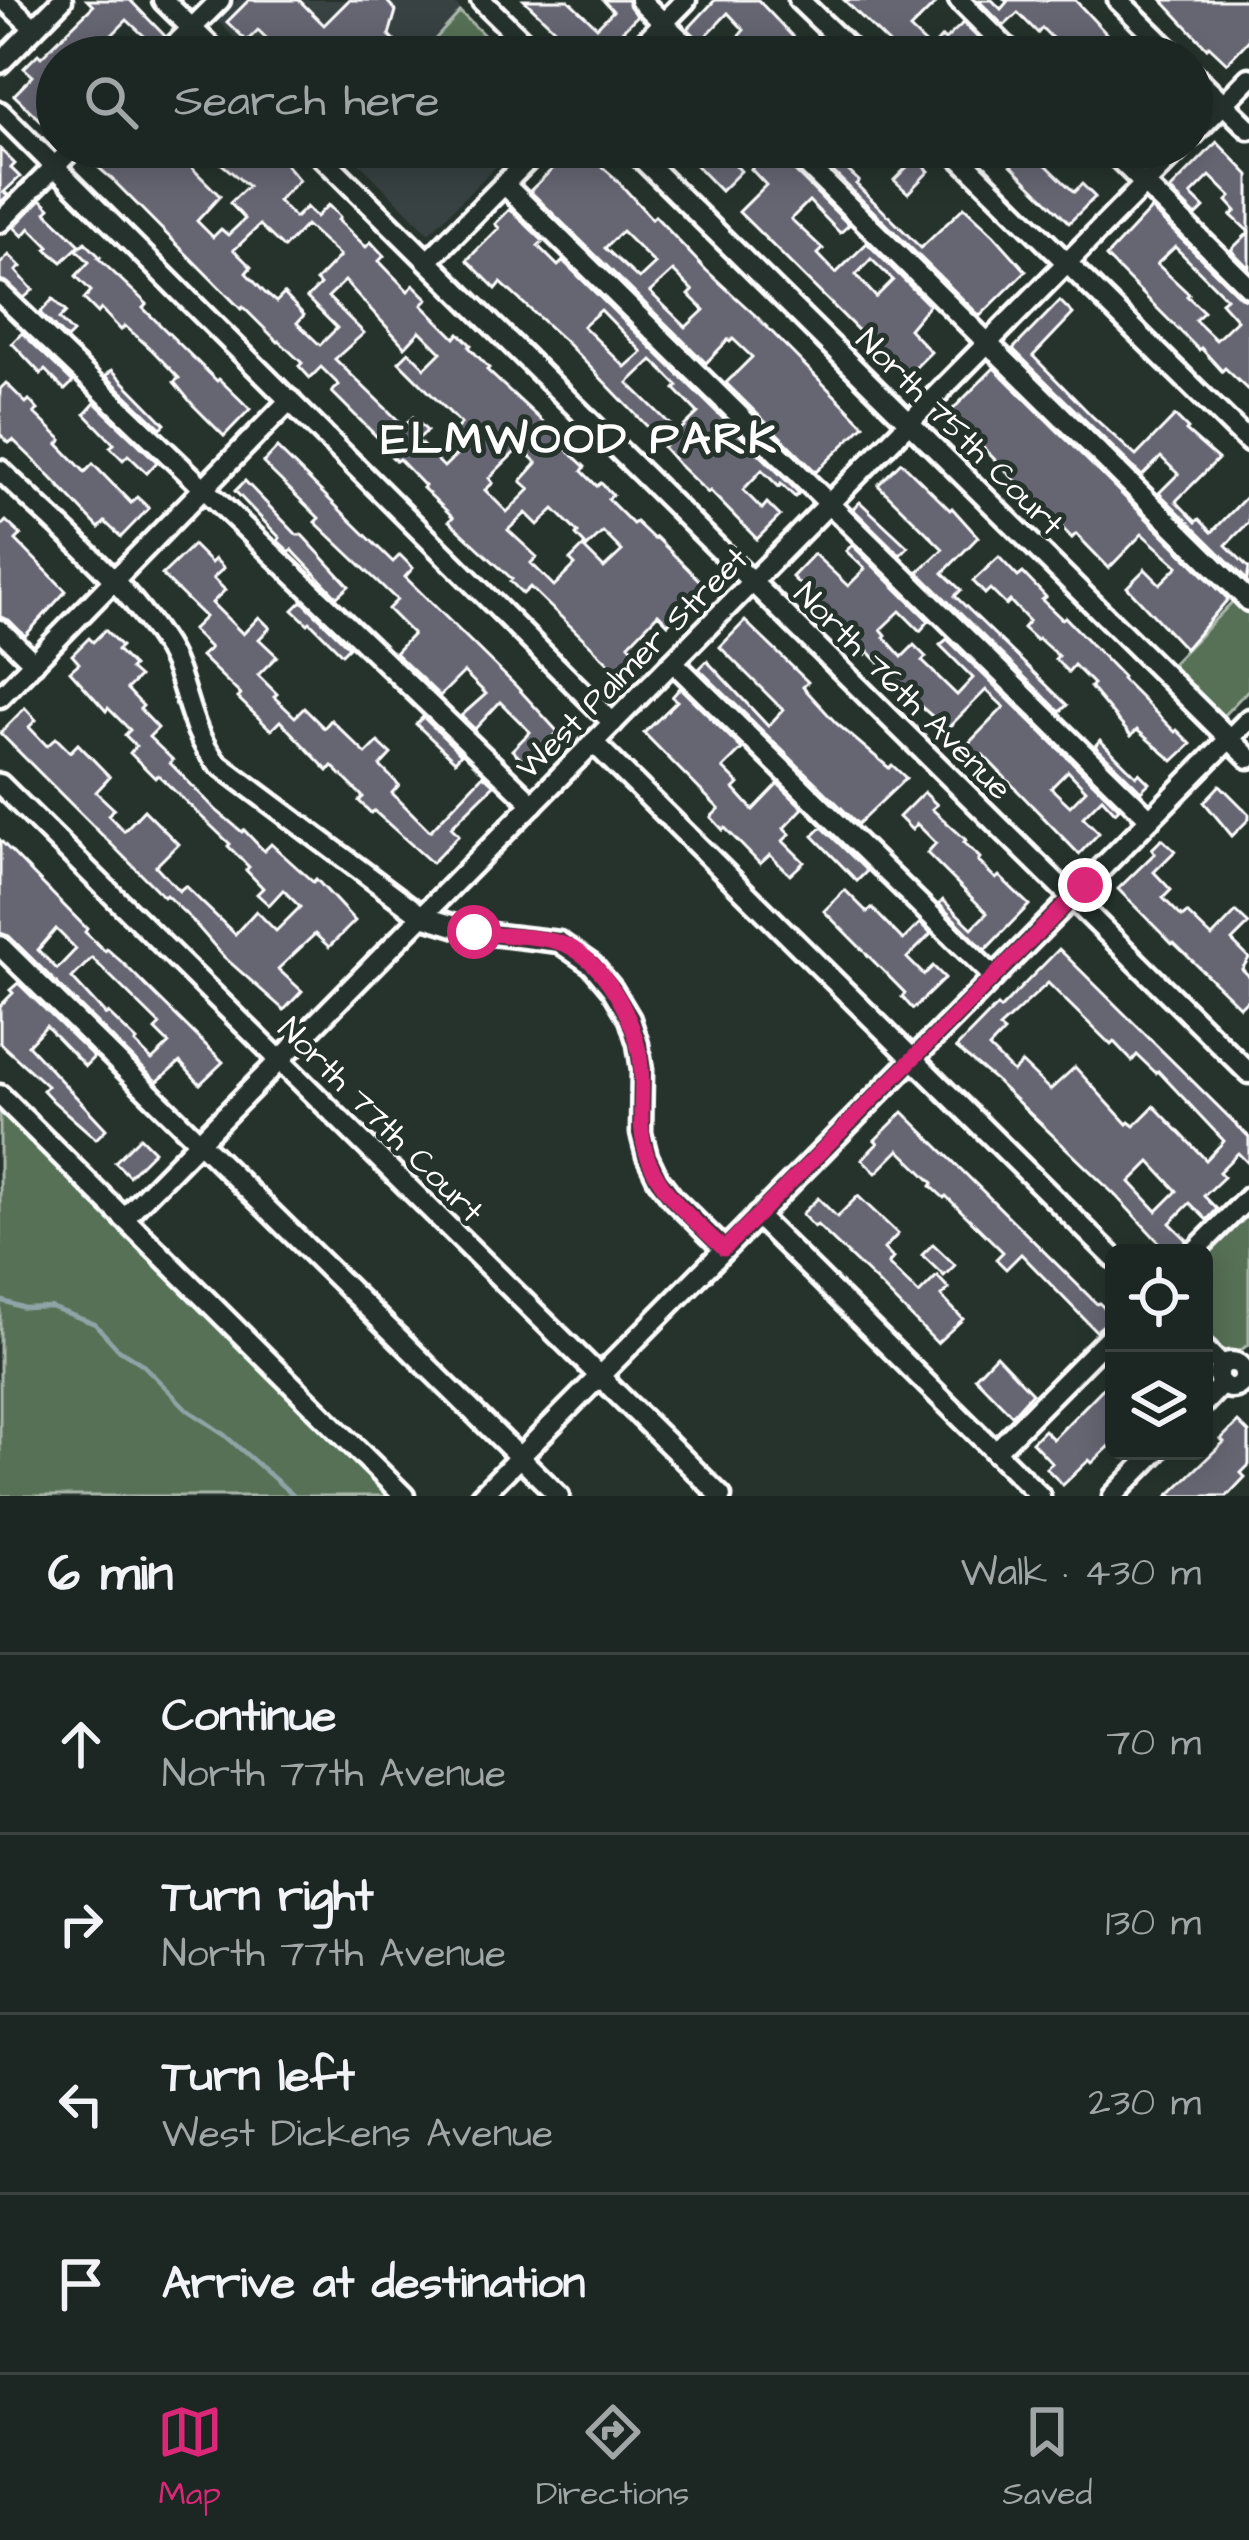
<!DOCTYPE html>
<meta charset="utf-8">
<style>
:root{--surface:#1c2622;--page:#252e2a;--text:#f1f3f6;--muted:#a0a5a5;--line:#3a4340;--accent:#db2777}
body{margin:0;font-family:"Architects Daughter",sans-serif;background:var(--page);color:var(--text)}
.controls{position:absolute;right:36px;bottom:36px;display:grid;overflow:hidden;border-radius:18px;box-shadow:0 6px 30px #0003}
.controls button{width:108px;height:108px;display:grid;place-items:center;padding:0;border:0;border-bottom:3px solid var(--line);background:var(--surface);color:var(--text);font:60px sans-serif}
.stop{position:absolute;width:36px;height:36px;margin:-27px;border:9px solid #db2777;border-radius:50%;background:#fff}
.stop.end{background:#db2777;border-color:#fff;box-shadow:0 3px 12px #0008}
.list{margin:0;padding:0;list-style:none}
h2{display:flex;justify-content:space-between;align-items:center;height:156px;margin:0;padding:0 48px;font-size:51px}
h2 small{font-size:39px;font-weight:400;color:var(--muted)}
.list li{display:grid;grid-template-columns:78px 1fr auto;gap:36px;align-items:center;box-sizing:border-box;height:180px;padding:0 48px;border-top:3px solid var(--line)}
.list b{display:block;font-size:45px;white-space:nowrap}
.list p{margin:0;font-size:39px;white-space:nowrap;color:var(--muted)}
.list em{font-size:39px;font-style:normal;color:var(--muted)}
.icon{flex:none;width:66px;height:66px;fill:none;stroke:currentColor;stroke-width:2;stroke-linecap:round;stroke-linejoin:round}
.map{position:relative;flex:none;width:1249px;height:1496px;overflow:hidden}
.search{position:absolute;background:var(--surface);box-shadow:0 6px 30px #0003;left:36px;right:36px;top:36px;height:132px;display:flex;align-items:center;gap:30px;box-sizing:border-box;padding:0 42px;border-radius:66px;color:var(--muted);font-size:45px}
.sheet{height:876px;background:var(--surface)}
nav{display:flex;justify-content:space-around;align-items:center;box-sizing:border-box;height:168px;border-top:3px solid var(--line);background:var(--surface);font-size:33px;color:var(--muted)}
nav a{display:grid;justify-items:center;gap:6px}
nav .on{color:var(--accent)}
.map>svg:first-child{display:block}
.built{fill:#394242}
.green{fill:#577157;stroke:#abb8ab;stroke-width:3}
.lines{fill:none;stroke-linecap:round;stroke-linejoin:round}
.stream{stroke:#8fa4a6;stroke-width:4.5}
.building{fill:#666673;stroke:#fff;stroke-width:3;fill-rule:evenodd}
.minor-casing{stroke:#fff;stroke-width:27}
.minor{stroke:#26332d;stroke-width:18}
.route{stroke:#db2777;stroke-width:15}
.labels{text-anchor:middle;stroke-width:10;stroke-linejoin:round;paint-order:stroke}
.street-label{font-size:33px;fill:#fff;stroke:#26332d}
.district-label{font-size:45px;font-weight:bold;letter-spacing:3px;fill:#fff;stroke:#26332d}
</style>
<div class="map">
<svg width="1249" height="1496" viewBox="0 0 1249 1496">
<rect width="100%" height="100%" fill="#26332d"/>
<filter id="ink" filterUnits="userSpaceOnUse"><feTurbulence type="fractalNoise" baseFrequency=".00833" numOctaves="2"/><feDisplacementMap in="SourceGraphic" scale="24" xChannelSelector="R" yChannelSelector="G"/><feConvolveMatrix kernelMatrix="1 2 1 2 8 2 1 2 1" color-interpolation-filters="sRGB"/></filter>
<g filter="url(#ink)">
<g class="built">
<polygon points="237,0 451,0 509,57 253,57 217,20"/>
<polygon points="343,147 515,147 429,233"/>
</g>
<g class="green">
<polygon points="460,12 487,38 468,57 438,57 429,46"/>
<polygon points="1237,597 1249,609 1249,689 1219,720 1167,669"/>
<polygon points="0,1110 391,1496 0,1496"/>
<polygon points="1249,1205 1249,1344 1232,1357 1219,1350 1204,1336 1204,1253"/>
</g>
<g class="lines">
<polyline class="stream" points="0,1300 24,1308 51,1307 95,1324 117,1348 142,1364 188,1410 221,1432 294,1496"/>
</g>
<g class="building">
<polygon points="87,0 130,0 165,36 155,46 127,20 90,57 57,57 57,121 49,129 14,95 33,76 24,68 38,54 41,57 93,6"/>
<polygon points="249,0 299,0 324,25 349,0 386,0 396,11 389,35 410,57 286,57 258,30 247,41 227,22"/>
<polygon points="524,0 568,0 597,27 613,11 603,0 627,0 637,16 596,57 584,57"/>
<polygon points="715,0 758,0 812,57 720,57 744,30 728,13 701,41 688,29"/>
<polygon points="844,0 939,0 910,29 931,49 942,37 945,40 963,23 997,57 984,57 968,42 952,57 903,57"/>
<polygon points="978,0 992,0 1001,9 1007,2 1005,0 1075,0 1128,57 1071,57 1042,28 1038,33 1018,13 1004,26"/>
<polygon points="1162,0 1249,0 1249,40 1227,63 1209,46 1207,48"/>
<polygon points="1217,142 1249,175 1249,268 1231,250 1249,232 1231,215 1236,211 1227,201 1231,197 1210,176 1191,195 1204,208 1196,216 1170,190"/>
<path d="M 87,147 L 192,147 L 182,158 L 220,196 L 197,221 L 213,237 L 221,229 L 228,235 L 245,219 L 230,203 L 248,186 L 218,161 L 225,154 L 218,147 L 271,147 L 299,180 L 278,201 L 295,218 L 306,207 L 316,217 L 328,205 L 340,217 L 338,220 L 366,247 L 371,242 L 384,256 L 379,261 L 408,291 L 414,285 L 428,299 L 422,305 L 455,338 L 459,333 L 471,345 L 469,347 L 489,368 L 487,370 L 569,446 L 566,449 L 585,467 L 582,471 L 597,486 L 601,483 L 613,495 L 608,499 L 633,524 L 636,522 L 654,539 L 656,537 L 705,586 L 668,624 L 658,614 L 629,644 L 640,656 L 621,675 L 530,587 L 523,594 L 510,581 L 512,579 L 449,521 L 453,517 L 423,488 L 425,486 L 399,459 L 396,461 L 388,453 L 391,451 L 332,392 L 339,385 L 321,367 L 310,378 L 299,366 L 302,363 L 279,341 L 278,342 L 243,307 L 241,309 L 112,179 L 84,155 ZM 260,225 L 284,248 L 306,225 L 340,256 L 316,281 L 320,285 L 307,298 L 337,328 L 320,345 L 297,323 L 304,315 L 284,294 L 276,302 L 265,293 L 246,273 L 251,267 L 234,250 ZM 345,281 L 405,347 L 420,331 L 441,352 L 425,368 L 409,352 L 399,362 L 461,424 L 448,437 L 461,450 L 444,467 L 417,440 L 427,431 L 413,417 L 404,426 L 335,359 L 364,333 L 328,297 ZM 520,447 L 537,463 L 521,481 L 530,489 L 507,512 L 485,490 L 493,483 L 489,478 ZM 554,509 L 578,533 L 576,535 L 587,547 L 603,532 L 622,551 L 604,568 L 583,547 L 570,560 L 575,565 L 554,586 L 531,563 L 537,557 L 508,530 L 526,513 L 538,525 Z"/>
<path d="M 575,147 L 579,147 L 614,177 L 652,219 L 655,216 L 706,270 L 756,316 L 864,425 L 816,472 L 726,383 L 752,357 L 733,339 L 730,342 L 728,340 L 706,363 L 530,191 ZM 622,231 L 655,264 L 639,279 L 605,248 ZM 673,271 L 693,291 L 689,295 L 704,310 L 686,327 L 650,292 Z"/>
<polygon points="678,147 736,147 727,156 741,171 721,191"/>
<path d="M 756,147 L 776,147 L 780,157 L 849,225 L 840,233 L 809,201 L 791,219 L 823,249 L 818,254 L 836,273 L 867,243 L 929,305 L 909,329 L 931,352 L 908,375 L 886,353 L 883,355 L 739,212 L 766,185 L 751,169 L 765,156 ZM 871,259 L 893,280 L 876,297 L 856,275 Z"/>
<polygon points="808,147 823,147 829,153 836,147 857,147 840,163 859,181 856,184 921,248 964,207 994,235 1026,271 980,316"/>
<polygon points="993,147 1053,147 1040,159 1074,192 1082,184 1095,197 1069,223"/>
<polygon points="0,149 15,164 11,168 20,177 4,192 8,195 0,203"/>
<polygon points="916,158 929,171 908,193 894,180"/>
<polygon points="41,199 50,208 46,212 80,245 62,262 46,249 49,247 30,228 23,236 14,227"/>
<path d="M 510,209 L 543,241 L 538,246 L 558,266 L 563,261 L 799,493 L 795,497 L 781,484 L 779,487 L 762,470 L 743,490 L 762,509 L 767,503 L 780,516 L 757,539 L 710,491 L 708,493 L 678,464 L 663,447 L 665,445 L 566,342 L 501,283 L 496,289 L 467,260 L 499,228 L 495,224 ZM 601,310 L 642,352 L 625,367 L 583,326 ZM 652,360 L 678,386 L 675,389 L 698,413 L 678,432 L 628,383 Z"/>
<path d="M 1151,209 L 1240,297 L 1249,300 L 1249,391 L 1225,368 L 1222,371 L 1201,348 L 1199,350 L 1106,257 ZM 1175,247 L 1226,298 L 1221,302 L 1237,320 L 1216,340 L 1195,320 L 1204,312 L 1187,296 L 1189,294 L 1157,264 Z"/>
<polygon points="85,242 100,257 98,258 147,304 143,308 217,381 219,379 250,409 224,436 193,405 174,382 179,378 152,350 125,326 121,330 101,309 98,313 84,299 91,291 76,276 89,262 77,250"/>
<polygon points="9,255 21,267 16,271 33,290 24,298 8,283 0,280 0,264"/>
<polygon points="53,299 66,312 59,319 73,333 67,339 40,313"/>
<polygon points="1060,301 1073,314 1033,356 1092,416 1136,456 1175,416 1188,429 1186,431 1218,459 1176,501 1196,522 1199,519 1212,532 1249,494 1249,522 1226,545 1249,568 1247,580 1159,493 1178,474 1161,457 1142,476 1013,349"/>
<polygon points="22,333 73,382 65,390 45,370 41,374 12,343"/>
<polygon points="994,368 1228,599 1185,649 1127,587 1145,569 1160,584 1178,566 1142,534 1109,568 1076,534 1072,538 949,413"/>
<polygon points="112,370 165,424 161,428 106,376"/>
<polygon points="6,383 26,403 29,400 38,410 34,413 62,440 58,444 85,472 93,464 131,503 137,497 149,508 121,537 105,522 99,528 38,464 13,440 9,443 0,434 0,389"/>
<polygon points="95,403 157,462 147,473 128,455 123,460 110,447 114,444 85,414"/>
<polygon points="277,448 393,562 400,555 413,568 405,577 516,686 558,732 526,764 512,750 530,732 500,702 475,729 461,716 486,694 464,672 440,696 395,653 413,634 388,609 397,600 315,522 319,518 263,463"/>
<polygon points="901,462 950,510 952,508 978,537 943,573 961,590 955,596 1067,705 1060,712 918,572 943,549 878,485"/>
<polygon points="245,481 297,535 302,535 349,586 337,597 292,550 290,552 278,541 280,538 235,491"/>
<polygon points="860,502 908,547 900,555 853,509"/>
<polygon points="6,521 21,535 16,540 66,591 25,636 9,620 0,617 0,527"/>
<polygon points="193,545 211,563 215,559 224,568 213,578 225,590 212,603 243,634 259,617 270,628 259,639 277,656 258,675 277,694 274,697 295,717 304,708 324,728 331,720 366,754 378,742 391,754 380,766 399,785 392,793 430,831 483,775 494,785 451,827 459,835 432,863 374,811 371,813 359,801 363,797 332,766 328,771 280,721 271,730 238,698 241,695 201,656 210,648 192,630 205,617 162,575"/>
<path d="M 852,545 L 929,621 L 920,631 L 900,611 L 881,629 L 886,635 L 884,637 L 902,657 L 914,645 L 926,657 L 922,661 L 957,695 L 973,678 L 940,645 L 947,639 L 1119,808 L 1115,812 L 1102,798 L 1083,817 L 1099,833 L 1079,854 L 983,755 L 978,760 L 965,747 L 1004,707 L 986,690 L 947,729 L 919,705 L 868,651 L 866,654 L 839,623 L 792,577 L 814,554 L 848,586 L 865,569 L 846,551 ZM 1068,771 L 1086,790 L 1070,806 L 1051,788 Z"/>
<polygon points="999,557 1018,577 1023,573 1046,597 1042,600 1062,619 1065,617 1123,677 1122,679 1175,732 1177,730 1191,744 1173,761 1137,730 1131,736 1090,687 1093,684 1074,665 1068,672 1055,659 1058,656 1038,638 1036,640 1023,628 1029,621 1010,601 1006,605 990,589 985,594 973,581"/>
<polygon points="302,601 349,647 342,654 310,622 308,624 293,610"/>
<polygon points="745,621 808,682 803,687 836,723 889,768 892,765 906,778 858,824 699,669 707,661 768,726 783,710 720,647"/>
<polygon points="105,630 121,646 117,650 133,666 130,669 139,677 127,689 143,706 140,709 158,728 149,737 173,760 170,763 217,811 242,832 244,830 264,851 271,844 313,882 316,879 355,921 329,947 315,934 278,969 302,991 284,1010 224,957 192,920 166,895 164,897 0,733 25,708 36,720 29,727 47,746 56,738 70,752 78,744 110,777 96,792 114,809 108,815 124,831 144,810 178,844 156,866 179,891 185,886 235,934 256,911 276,931 300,907 283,890 269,905 257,894 263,888 246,870 249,867 228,846 230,844 158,775 155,778 130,753 136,746 125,735 130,730 108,708 106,711 70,671 79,663 72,655 89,638 93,642"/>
<polygon points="680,688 742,749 723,768 739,784 734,789 753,810 778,784 803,808 784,828 790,834 783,841 804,862 790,875 770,855 760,864 725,828 723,830 711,817 719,809 644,733 677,701 672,697"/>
<polygon points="423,717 461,754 455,761 416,724"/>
<polygon points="1100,740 1136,776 1139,773 1149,783 1141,791 1095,746"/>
<polygon points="1220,785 1249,814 1249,819 1232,836 1204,802"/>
<polygon points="924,792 937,805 932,809 966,840 964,842 980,858 978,861 996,879 999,876 1029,905 985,950 939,904 943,900 972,928 987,913 927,853 936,843 917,824 912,830 899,817"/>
<polygon points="822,827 867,871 857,881 813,836"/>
<polygon points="1162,839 1175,851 1154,872 1171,890 1163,898 1182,917 1187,913 1212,937 1236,912 1249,924 1232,941 1249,958 1242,969 1249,976 1249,998 1240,1007 1174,943 1172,944 1118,889 1155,853 1152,849"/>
<path d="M 0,840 L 87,929 L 85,932 L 105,951 L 107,949 L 124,964 L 223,1062 L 200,1084 L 180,1062 L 157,1082 L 9,936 L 0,933 ZM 56,929 L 76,949 L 57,969 L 38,950 ZM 92,958 L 160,1025 L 155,1030 L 169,1044 L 152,1060 L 135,1043 L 137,1041 L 108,1013 L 106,1015 L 72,978 Z"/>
<polygon points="845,890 867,912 872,908 903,940 920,923 931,934 907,958 924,975 933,966 945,978 913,1009 902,997 905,993 824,911"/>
<path d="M 1059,949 L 1249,1137 L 1249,1164 L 1238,1153 L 1219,1172 L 1224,1177 L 1204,1196 L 1217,1209 L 1207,1220 L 1190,1203 L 1170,1223 L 1187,1240 L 1179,1253 L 1171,1253 L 1155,1238 L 1116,1196 L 994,1079 L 956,1048 L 997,1006 L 1000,1009 ZM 1048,983 L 1111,1045 L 1114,1042 L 1132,1061 L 1137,1055 L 1156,1073 L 1158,1071 L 1224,1141 L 1206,1160 L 1154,1106 L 1134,1126 L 1129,1122 L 1127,1124 L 1075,1067 L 1050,1090 L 1022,1063 L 1013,1072 L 989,1048 L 1004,1032 L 999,1028 ZM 1150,1162 L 1177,1191 L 1157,1211 L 1130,1182 Z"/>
<polygon points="18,983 94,1057 85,1066 46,1026 28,1045 106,1129 96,1139 54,1102 43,1090 47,1086 0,1043 0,1006 13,993 10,990"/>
<polygon points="903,1112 1097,1304 1099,1303 1114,1317 1096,1331 1021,1254 1006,1269 996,1259 1003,1252 946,1196 944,1198 931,1186 933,1183 899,1150 876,1173 862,1159 878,1143 875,1140"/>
<polygon points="140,1137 154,1151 129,1176 115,1162"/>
<polygon points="858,1196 898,1234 884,1249 893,1258 888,1264 919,1294 937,1276 949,1289 941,1296 963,1319 937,1343 873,1278 817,1225 814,1227 802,1214 818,1198 837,1217"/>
<polygon points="933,1244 955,1265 944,1276 922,1255"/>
<polygon points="996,1355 1032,1393 1012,1415 975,1377"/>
<polygon points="1114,1377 1114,1442 1092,1463 1089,1460 1063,1485 1046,1468 1052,1463 1032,1442 1044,1430 1053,1439"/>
<polygon points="1238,1422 1249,1433 1249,1465 1241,1473 1245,1477 1227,1496 1168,1496 1224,1442 1221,1439"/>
</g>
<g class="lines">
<g class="minor-casing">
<g id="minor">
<polyline points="4,0 34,28"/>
<polyline points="163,0 221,57"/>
<polyline points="481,0 539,57"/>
<polyline points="640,0 698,57"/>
<polyline points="799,0 858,57"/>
<polyline points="959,0 1016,57"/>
<polyline points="1118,0 1176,57"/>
<polyline points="163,57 220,0"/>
<polyline points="630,57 686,0"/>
<polyline points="0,63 62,0"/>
<polyline points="1192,73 1249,129"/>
<polyline points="0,112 613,723"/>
<polyline points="1192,136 1249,78"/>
<polyline points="312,147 1249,1073"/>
<polyline points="630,147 1249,758"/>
<polyline points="789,147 1249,601"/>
<polyline points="949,147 1249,442"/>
<polyline points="1107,147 1249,287"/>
<polyline points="504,184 1150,819"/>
<polyline points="0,222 74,147"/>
<polyline points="428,261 541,147"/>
<polyline points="0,293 533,804"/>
<path d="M 0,470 C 55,524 124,580 165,645 C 188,682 187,729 217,763 L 422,916 L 474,932 L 559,942 L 592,965 L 612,989 L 630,1019 L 638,1044 L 642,1070 L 641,1133 L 647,1156 L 658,1179 L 674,1200 L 724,1249"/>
<polyline points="0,630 34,663"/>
<polyline points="673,662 994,977"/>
<polyline points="0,697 290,400"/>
<polyline points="593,742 1114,1258"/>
<polyline points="0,784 721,1496"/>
<polyline points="0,946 559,1496"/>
<polyline points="0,1095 404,1496"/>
<polyline points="757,1216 1040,1496"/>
<polyline points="124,1218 1181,147"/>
<polyline points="1193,1253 1249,1197"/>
<polyline points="1204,1348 1222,1366"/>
<circle cx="1231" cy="1375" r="13"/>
<polyline points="1204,1403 1222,1384"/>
<polyline points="995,1452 1114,1332"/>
<polyline points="481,1496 1249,719"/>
<polyline points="1113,1496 1157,1451"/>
</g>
</g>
<use href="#minor" class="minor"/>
</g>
</g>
<g class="lines" filter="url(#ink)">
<path class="route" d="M 474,932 C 500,937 531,934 557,942 C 602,954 638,1022 641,1066 C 644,1097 636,1128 648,1158 C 662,1196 696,1222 724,1249 L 1085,885"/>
</g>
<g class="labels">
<g class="street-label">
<text transform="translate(961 431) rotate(45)" y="12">North 75th Court</text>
<text transform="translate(631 662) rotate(-45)" y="12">West Palmer Street</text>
<text transform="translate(904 690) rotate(45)" y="12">North 76th Avenue</text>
<text transform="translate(382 1119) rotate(45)" y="12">North 77th Court</text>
</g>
<g class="district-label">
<text x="580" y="453">ELMWOOD PARK</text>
</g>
</g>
</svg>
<div class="controls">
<button><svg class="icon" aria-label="locate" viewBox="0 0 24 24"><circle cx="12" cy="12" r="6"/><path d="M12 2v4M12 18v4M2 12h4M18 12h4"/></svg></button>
<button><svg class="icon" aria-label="layers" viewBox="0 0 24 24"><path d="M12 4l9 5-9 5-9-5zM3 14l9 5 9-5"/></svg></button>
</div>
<div class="stop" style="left:474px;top:932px"></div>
<div class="stop end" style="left:1085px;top:885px"></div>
<div class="search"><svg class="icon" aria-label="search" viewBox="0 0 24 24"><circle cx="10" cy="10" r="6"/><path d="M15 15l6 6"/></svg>Search here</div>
</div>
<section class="sheet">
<h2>6 min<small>Walk · 430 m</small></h2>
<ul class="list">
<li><svg class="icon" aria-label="ahead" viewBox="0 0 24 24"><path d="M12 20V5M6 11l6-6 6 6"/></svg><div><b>Continue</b><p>North 77th Avenue</p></div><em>70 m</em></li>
<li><svg class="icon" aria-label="right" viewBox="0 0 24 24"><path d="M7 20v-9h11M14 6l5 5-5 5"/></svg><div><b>Turn right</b><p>North 77th Avenue</p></div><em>130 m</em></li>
<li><svg class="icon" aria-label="left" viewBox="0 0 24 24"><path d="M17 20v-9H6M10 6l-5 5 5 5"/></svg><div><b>Turn left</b><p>West Dickens Avenue</p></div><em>230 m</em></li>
<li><svg class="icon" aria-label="arrive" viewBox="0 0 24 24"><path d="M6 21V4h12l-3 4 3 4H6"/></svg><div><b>Arrive at destination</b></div></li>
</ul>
</section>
<nav>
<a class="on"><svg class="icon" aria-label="map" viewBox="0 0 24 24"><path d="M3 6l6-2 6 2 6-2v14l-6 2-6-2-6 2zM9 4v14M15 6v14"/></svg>Map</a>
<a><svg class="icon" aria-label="directions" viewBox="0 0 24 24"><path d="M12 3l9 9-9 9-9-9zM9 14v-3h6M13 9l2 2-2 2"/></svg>Directions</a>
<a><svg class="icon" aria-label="saved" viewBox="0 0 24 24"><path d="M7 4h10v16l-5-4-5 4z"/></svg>Saved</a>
</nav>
